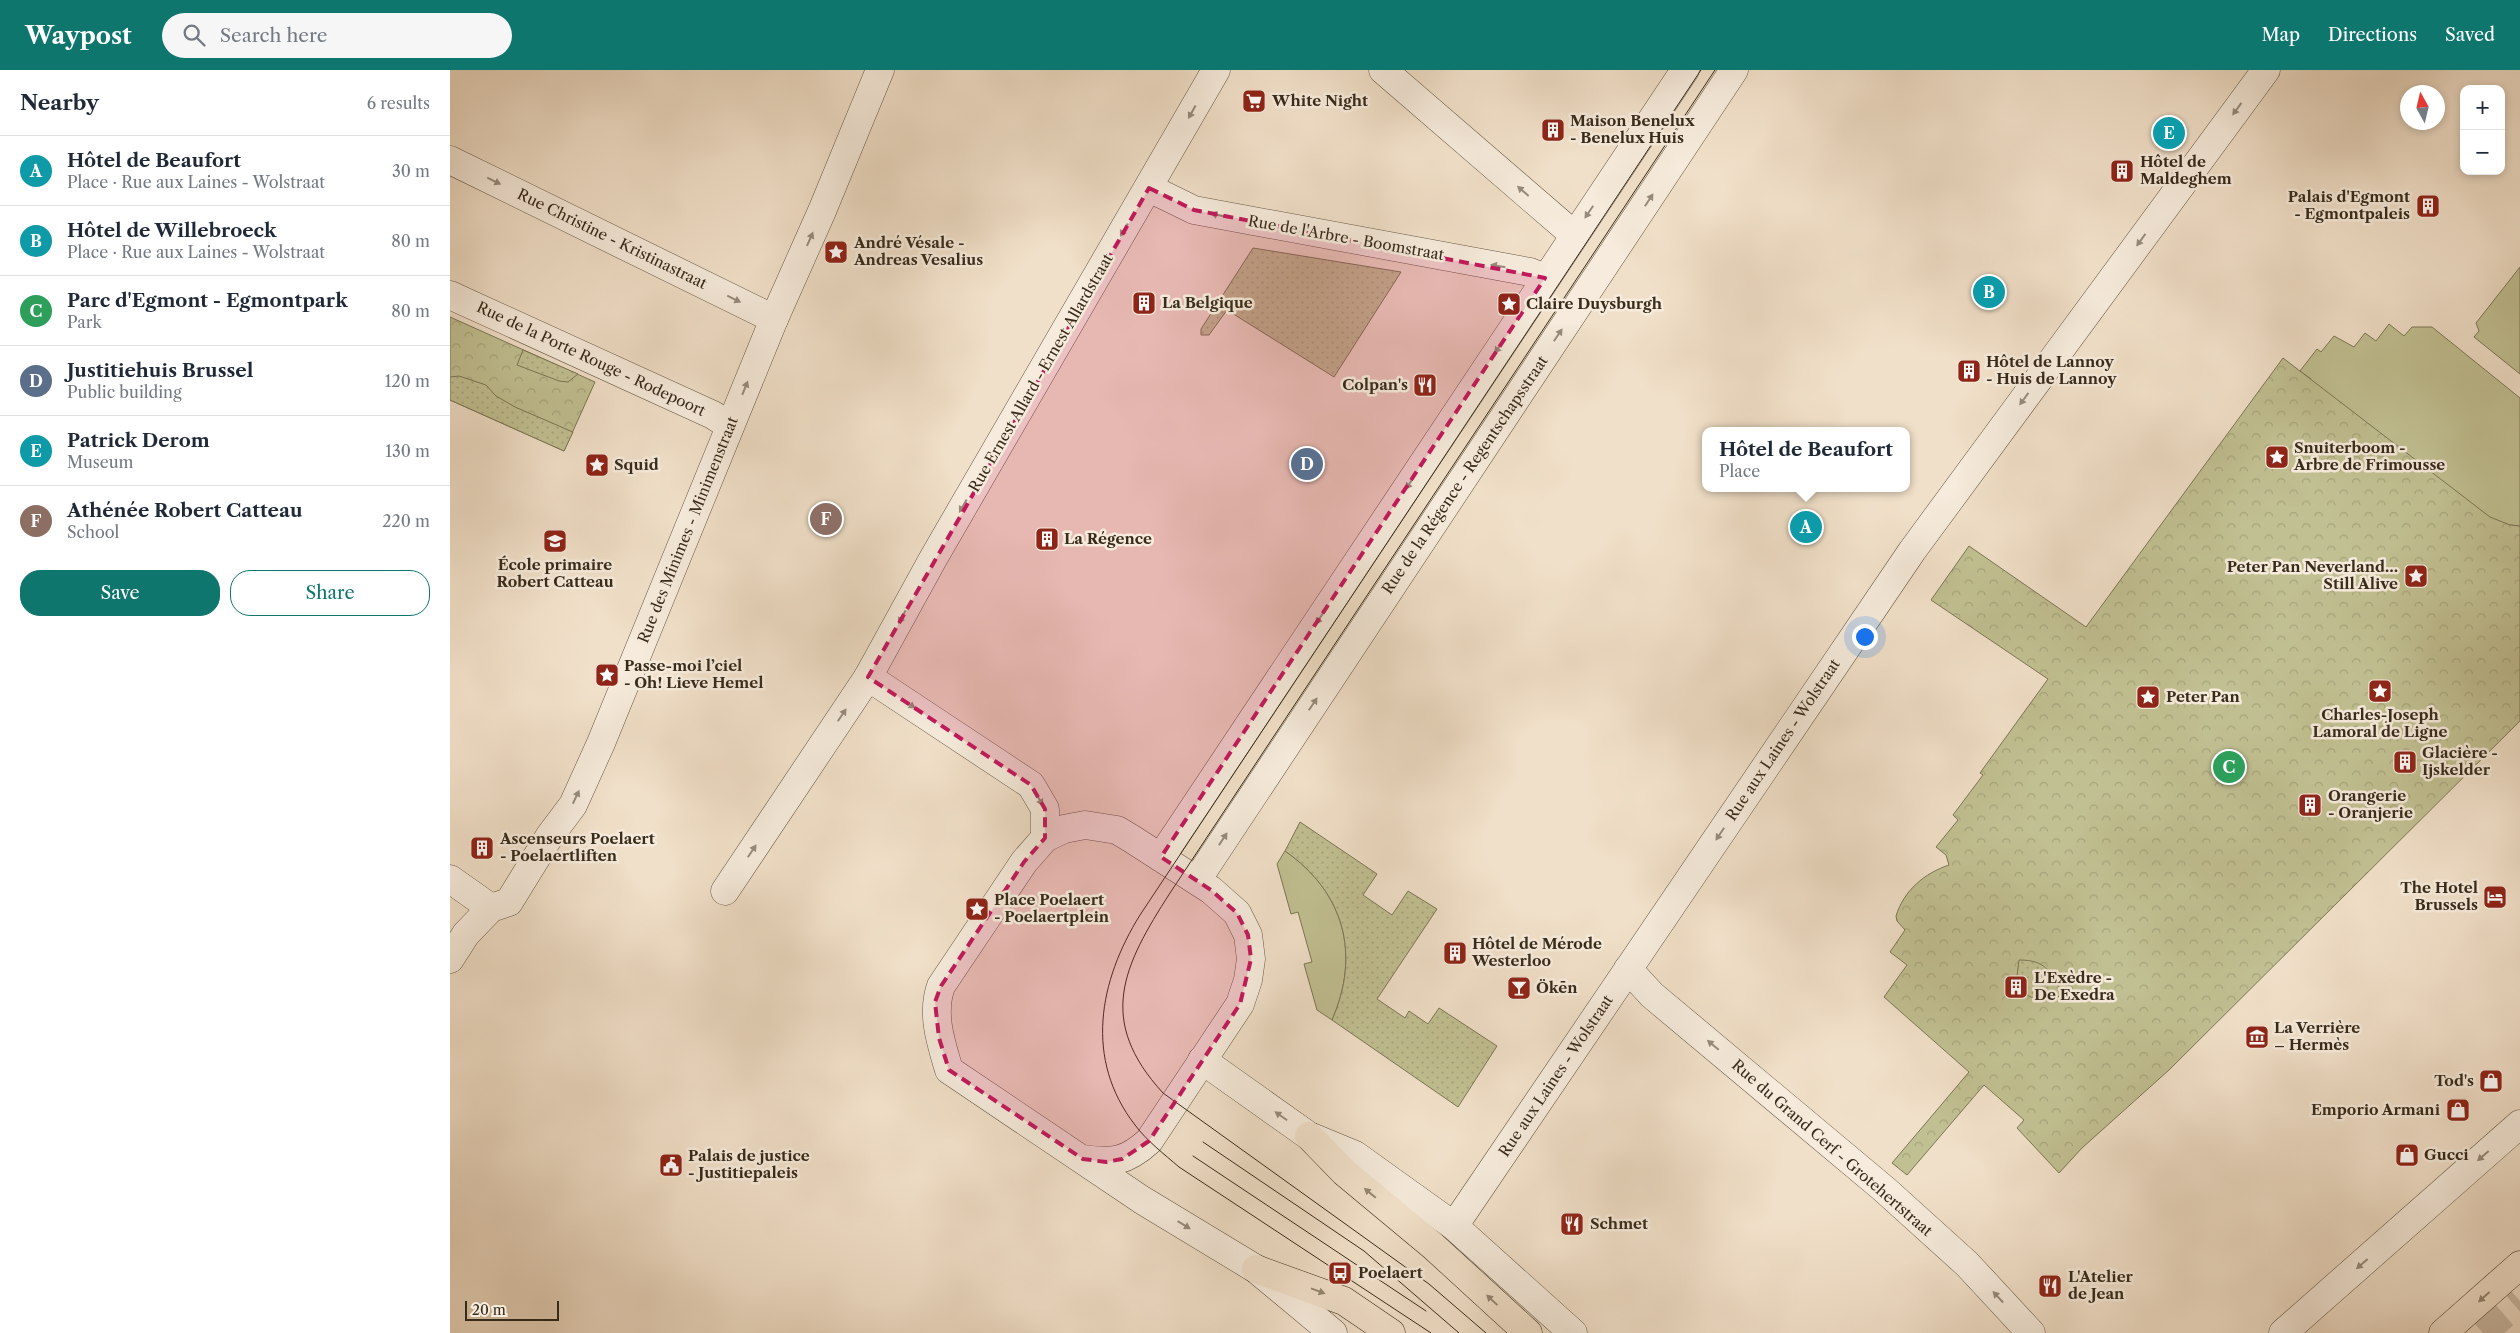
<!DOCTYPE html>
<meta charset="utf-8">
<style>
:root{--surface:#fff;--page:#f6f6f7;--text:#1f2937;--muted:#747a83;--line:#e0e1e3;--accent:#0f766e}
body{margin:0;font-family:"Libre Caslon Text",serif;background:var(--page);color:var(--text)}
.controls{position:absolute;right:15px;top:15px;display:grid;overflow:hidden;border-radius:10px;box-shadow:0 2px 8px #0003}
.controls button{width:45px;height:45px;display:grid;place-items:center;padding:0;border:0;border-bottom:1px solid var(--line);background:var(--surface);color:var(--text);font:25px sans-serif}
.compass{position:absolute;left:1950px;top:15px;width:45px;height:45px;border-radius:50%;background:var(--surface);box-shadow:0 2px 8px #0003;rotate:352deg}
.scale{position:absolute;left:15px;bottom:12px;width:94px;box-sizing:border-box;padding-left:5px;border:2px solid #372b1a;border-top:0;font-size:14px;line-height:18px;white-space:nowrap;color:#372b1a;-webkit-text-stroke:4px #f6ebdc;paint-order:stroke}
.you{position:absolute;left:1414px;top:566px;width:18px;height:18px;margin:-12px;border:4px solid #fff;border-radius:50%;background:#1a73e8;box-shadow:0 0 0 8px #1a73e833}
.badge{display:grid;place-items:center;width:32px;height:32px;border-radius:50%;background:var(--accent);color:#fff;font-size:16px;font-weight:700}
.pin{position:absolute;translate:-50% -50%;border:2px solid #fff;box-shadow:0 1px 5px #0006}
.popup{position:absolute;left:1252px;top:357px;width:208px;height:65px;box-sizing:border-box;display:grid;place-content:center;border-radius:10px;background:var(--surface);filter:drop-shadow(0 1px 4px #0005);font-size:16px;white-space:nowrap;color:var(--muted)}
.popup b{font-size:19px;color:var(--text)}
.popup::after{content:'';position:absolute;left:50%;top:100%;margin-left:-10px;border:10px solid transparent;border-top-color:var(--surface)}
.list{margin:0;padding:0;list-style:none}
h2{display:flex;justify-content:space-between;align-items:center;height:65px;margin:0;padding:0 20px;font-size:21px}
h2 small{font-size:16px;font-weight:400;color:var(--muted)}
.list li{display:grid;grid-template-columns:32px 1fr auto;gap:15px;align-items:center;box-sizing:border-box;height:70px;padding:0 20px;border-top:1px solid var(--line)}
.list b{display:block;font-size:19px;white-space:nowrap}
.list p{margin:0;font-size:16px;white-space:nowrap;color:var(--muted)}
.list em{font-size:16px;font-style:normal;color:var(--muted)}
.actions{display:flex;gap:10px;padding:15px 20px}
.actions a{flex:1;padding:11px 0;border:1px solid var(--accent);border-radius:20px;text-align:center;font-size:18px;color:var(--accent)}
.actions .main{background:var(--accent);color:#fff}
.icon{flex:none;width:28px;height:28px;fill:none;stroke:currentColor;stroke-width:2;stroke-linecap:round;stroke-linejoin:round}
.map{position:relative;flex:none;width:2070px;height:1263px;overflow:hidden}
header{display:flex;align-items:center;gap:30px;box-sizing:border-box;height:70px;padding:0 25px;background:var(--accent);color:#fff}
header strong{font-size:24px}
nav{display:flex;gap:28px;margin-inline-start:auto;font-size:18px}
.search{width:350px;height:45px;background:var(--page);display:flex;align-items:center;gap:12px;box-sizing:border-box;padding:0 18px;border-radius:28px;color:var(--muted);font-size:19px}
main{display:flex}
aside{flex:1;background:var(--surface)}
.map>svg:first-child{display:block}
.grass{fill:#c1c092;stroke:#7c7656}
.forest{fill:url(#forest-crowns);stroke:#7c7656}
.garden{fill:url(#garden-dots);stroke:#7c7656}
.lines{fill:none;stroke-linecap:round;stroke-linejoin:round}
.highway-tunnel{stroke:#ccbca6;stroke-width:28;stroke-dasharray:28 14;stroke-linecap:butt}
.minor-casing{stroke:#665846;stroke-width:29}
.major-casing{stroke:#372b1a;stroke-width:29}
.highway-casing{stroke:#372b1a;stroke-width:29}
.minor{stroke:#f6ebdc;stroke-width:28}
.major{stroke:#f1e0c9;stroke-width:28}
.highway{stroke:#f1e0c9;stroke-width:28}
.tram{stroke:#372b1a;stroke-width:1}
.oneway{fill:#968b7b}
.oneway2{fill:#948672}
.marked{fill:#c2185b;fill-opacity:0.2;stroke:#c2185b;stroke-width:4;stroke-dasharray:10 6;stroke-linejoin:round}
.labels{text-anchor:middle;stroke-width:5;stroke-linejoin:round;paint-order:stroke}
.poi-label{font-size:15px;font-weight:bold;fill:#372b1a;stroke:#f6ebdc;text-anchor:start}
.street-label{font-size:15px;fill:#372b1a;stroke:#f6ebdc}
</style>
<header>
<strong>Waypost</strong>
<div class="search"><svg class="icon" aria-label="search" viewBox="0 0 24 24"><circle cx="10" cy="10" r="6"/><path d="M15 15l6 6"/></svg>Search here</div>
<nav><a>Map</a><a>Directions</a><a>Saved</a></nav>
</header>
<main>
<aside>
<h2>Nearby<small>6 results</small></h2>
<ul class="list">
<li><span class="badge" style="background:#0f9aa8">A</span><div><b>Hôtel de Beaufort</b><p>Place · Rue aux Laines - Wolstraat</p></div><em>30 m</em></li>
<li><span class="badge" style="background:#0f9aa8">B</span><div><b>Hôtel de Willebroeck</b><p>Place · Rue aux Laines - Wolstraat</p></div><em>80 m</em></li>
<li><span class="badge" style="background:#2e9e5b">C</span><div><b>Parc d'Egmont - Egmontpark</b><p>Park</p></div><em>80 m</em></li>
<li><span class="badge" style="background:#5c6f8a">D</span><div><b>Justitiehuis Brussel</b><p>Public building</p></div><em>120 m</em></li>
<li><span class="badge" style="background:#0f9aa8">E</span><div><b>Patrick Derom</b><p>Museum</p></div><em>130 m</em></li>
<li><span class="badge" style="background:#8d6e63">F</span><div><b>Athénée Robert Catteau</b><p>School</p></div><em>220 m</em></li>
</ul>
<div class="actions"><a class="main">Save</a><a>Share</a></div>
</aside>
<div class="map">
<svg width="2070" height="1263" viewBox="0 0 2070 1263">
<defs>
<pattern id="forest-crowns" width="20" height="18" patternUnits="userSpaceOnUse" patternTransform="scale(1.25)"><rect width="20" height="18" fill="#c1c092"/><path d="M2 6a3 3 0 1 1 6 0M12 15a3 3 0 1 1 6 0" fill="none" stroke="#a6a57d"/></pattern>
<pattern id="garden-dots" width="8" height="8" patternUnits="userSpaceOnUse" patternTransform="scale(1.25)"><rect width="8" height="8" fill="#c1c092"/><path d="M2 2h.1M6 6h.1" fill="none" stroke="#a6a57d" stroke-width="1.8" stroke-linecap="round"/></pattern>
</defs>
<rect width="100%" height="100%" fill="#f1e0c9"/>
<filter id="stains"><feTurbulence type="fractalNoise" baseFrequency=".004" numOctaves="4"/><feColorMatrix values="0 0 0 0 .2 0 0 0 0 .09 0 0 0 0 .02 0 0 0 .5 -.17"/></filter>
<radialGradient id="worn" r=".72"><stop offset=".6" stop-color="#630" stop-opacity="0"/><stop offset="1" stop-color="#630" stop-opacity=".3"/></radialGradient>
<g class="grass">
<polygon points="2070,197 2070,304 2024,267 2029,261 2026,253"/>
<polygon points="1939,254 1954,266 1962,257 1982,257 2070,328 2070,456 2060,455 1711,569 1861,309 1850,301 1867,279 1871,282 1884,266 1904,277 1915,263 1926,271"/>
<path d="M 835,781 C 894,822 911,884 882,950 L 867,940 L 854,894 L 862,892 L 848,842 L 841,844 L 827,794 Z"/>
</g>
<g class="forest">
<polygon points="0,247 145,312 114,381 0,330"/>
<path d="M 1833,288 L 2040,447 L 2060,455 L 2070,456 L 2070,651 L 1719,1000 L 1632,1078 L 1609,1103 L 1567,1058 L 1574,1050 L 1534,1015 L 1457,1105 L 1442,1093 L 1519,1002 L 1434,927 L 1457,895 L 1440,882 L 1455,860 L 1447,851 L 1446,846 C 1454,820 1475,803 1499,795 L 1496,785 L 1486,777 L 1508,750 L 1503,745 L 1533,705 L 1530,703 L 1598,609 L 1481,530 L 1519,476 L 1636,557 Z"/>
</g>
<g class="garden">
<polygon points="803,178 951,202 884,307 777,240 759,265 751,265 751,259"/>
<polygon points="73,280 128,304 118,312 109,311 67,295"/>
<polygon points="9,306 36,315 46,326 65,337 123,362 114,381 0,330 0,307"/>
<path d="M 850,752 L 927,804 L 913,825 L 942,845 L 958,821 L 987,839 L 927,929 L 955,948 L 959,941 L 978,954 L 989,938 L 1047,976 L 1008,1037 L 882,950 C 911,884 894,822 835,781 Z"/>
<path d="M 1569,890 C 1597,890 1600,902 1613,924 C 1595,935 1579,931 1566,914 Z"/>
</g>
<g class="lines">
<polyline class="highway-tunnel" points="2033,1263 2070,1231"/>
<g class="minor-casing">
<g id="minor">
<polyline points="933,0 1123,164"/>
<polyline points="0,90 324,249"/>
<polyline points="699,118 744,140 1080,202 1095,208"/>
<polyline points="0,225 263,345 280,356"/>
<polyline points="418,607 581,715 595,739 595,768"/>
<polyline points="711,787 1235,0"/>
<polyline points="0,809 41,838"/>
<polyline points="747,810 1284,0"/>
<polyline points="275,821 418,607 484,487 766,0"/>
<polyline points="0,889 16,864 41,838 59,832 99,767 123,735 151,673 324,249 372,141 430,0"/>
<polyline points="1178,899 1202,925 1434,1119 1517,1194 1581,1263"/>
<polyline points="752,990 859,1066 905,1085 1004,1156 1123,1263"/>
<path d="M 633,1089 C 663,1093 676,1092 699,1071 L 790,934 L 798,910 L 801,889 L 798,865 L 787,843 L 761,820 L 682,769 L 667,760 L 635,755 L 614,759 L 595,768 L 574,792 L 491,916 C 481,944 491,973 499,1000 L 692,1130 L 806,1199 L 883,1263"/>
<polyline points="1004,1156 1462,481 1816,0"/>
<polyline points="1833,1263 2070,1054"/>
</g>
</g>
<g class="major-casing">
<polyline id="major" points="1993,1263 2070,1195"/>
</g>
<g class="highway-casing">
<g id="highway">
<polyline points="859,1066 894,1102 983,1176 1078,1263"/>
<polyline points="806,1199 894,1231 941,1263"/>
</g>
</g>
<use href="#minor" class="minor"/>
<use href="#major" class="major"/>
<use href="#highway" class="highway"/>
<g class="tram">
<polyline points="753,1072 914,1181 1009,1263"/>
<polyline points="743,1086 976,1241"/>
<path d="M 981,1263 L 729,1097 C 714,1084 697,1071 685,1055 C 634,989 649,911 690,845 L 1251,0"/>
<path d="M 1036,1263 L 979,1214 L 713,1023 C 646,950 673,896 720,823 L 1265,0"/>
</g>
</g>
<defs><path id="oneway-solid" d="M-6-.8H1V-3.2L6.5 0L1 3.2V.8H-6Z" transform="scale(1.25)"/></defs>
<g class="oneway">
<use href="#oneway-solid" transform="translate(1787 39) rotate(126)"/>
<use href="#oneway-solid" transform="translate(742 42) rotate(119)"/>
<use href="#oneway-solid" transform="translate(44 111) rotate(26)"/>
<use href="#oneway-solid" transform="translate(1073 121) rotate(-139)"/>
<use href="#oneway-solid" transform="translate(1199 130) rotate(-57)"/>
<use href="#oneway-solid" transform="translate(1139 142) rotate(124)"/>
<use href="#oneway-solid" transform="translate(768 145) rotate(-168)"/>
<use href="#oneway-solid" transform="translate(674 160) rotate(120)"/>
<use href="#oneway-solid" transform="translate(360 169) rotate(-66)"/>
<use href="#oneway-solid" transform="translate(1691 170) rotate(126)"/>
<use href="#oneway-solid" transform="translate(1048 196) rotate(-170)"/>
<use href="#oneway-solid" transform="translate(284 229) rotate(26)"/>
<use href="#oneway-solid" transform="translate(1108 265) rotate(-56)"/>
<use href="#oneway-solid" transform="translate(1049 277) rotate(123)"/>
<use href="#oneway-solid" transform="translate(295 318) rotate(-68)"/>
<use href="#oneway-solid" transform="translate(1574 329) rotate(126)"/>
<use href="#oneway-solid" transform="translate(960 413) rotate(123)"/>
<use href="#oneway-solid" transform="translate(513 436) rotate(120)"/>
<use href="#oneway-solid" transform="translate(452 547) rotate(118)"/>
<use href="#oneway-solid" transform="translate(870 548) rotate(123)"/>
<use href="#oneway-solid" transform="translate(459 634) rotate(34)"/>
<use href="#oneway-solid" transform="translate(863 634) rotate(-56)"/>
<use href="#oneway-solid" transform="translate(392 645) rotate(-56)"/>
<use href="#oneway-solid" transform="translate(126 727) rotate(-65)"/>
<use href="#oneway-solid" transform="translate(589 729) rotate(60)"/>
<use href="#oneway-solid" transform="translate(1270 764) rotate(124)"/>
<use href="#oneway-solid" transform="translate(773 769) rotate(-57)"/>
<use href="#oneway-solid" transform="translate(302 781) rotate(-56)"/>
<use href="#oneway-solid" transform="translate(1263 975) rotate(-140)"/>
<use href="#oneway-solid" transform="translate(831 1046) rotate(-145)"/>
<use href="#oneway-solid" transform="translate(2033 1086) rotate(139)"/>
<use href="#oneway-solid" transform="translate(734 1155) rotate(31)"/>
<use href="#oneway-solid" transform="translate(1912 1194) rotate(139)"/>
<use href="#oneway-solid" transform="translate(1548 1227) rotate(-133)"/>
</g>
<g class="oneway2">
<use href="#oneway-solid" transform="translate(920 1123) rotate(-140)"/>
<use href="#oneway-solid" transform="translate(868 1221) rotate(20)"/>
<use href="#oneway-solid" transform="translate(2034 1227) rotate(138)"/>
<use href="#oneway-solid" transform="translate(1042 1230) rotate(-137)"/>
</g>
<path class="marked" d="M 699,118 L 744,140 L 1095,208 L 711,787 L 761,820 L 787,843 L 798,865 L 801,889 L 790,934 L 699,1071 L 672,1089 L 656,1092 L 633,1089 L 499,1000 L 489,968 L 485,932 L 491,916 L 574,792 L 595,768 L 595,739 L 581,715 L 418,607 Z"/>
<defs>
<g id="supermarket-square" transform="scale(1.25)"><rect x="-9" y="-9" width="18" height="18" rx="4" fill="#8f2418" stroke="#f6ebdc"/><path d="M-6-5.5h2.5l.6 2H6L4.5 2H-2.5L-4.4-4H-6ZM-1.5 3.2a1.3 1.3 0 1 0 .1 0ZM3 3.2a1.3 1.3 0 1 0 .1 0Z" fill="#fff"/></g>
<g id="building-square" transform="scale(1.25)"><rect x="-9" y="-9" width="18" height="18" rx="4" fill="#8f2418" stroke="#f6ebdc"/><path d="M-4-6H4V6H1V3H-1V6H-4ZM-2.5-4.3h1.7v1.8h-1.7ZM.8-4.3h1.7v1.8H.8ZM-2.5-1h1.7V.8h-1.7ZM.8-1h1.7V.8H.8Z" fill="#fff"/></g>
<g id="sight-square" transform="scale(1.25)"><rect x="-9" y="-9" width="18" height="18" rx="4" fill="#8f2418" stroke="#f6ebdc"/><path d="M0-6L1.8-2.2L6-1.7L2.9 1.2L3.7 5.4L0 3.3L-3.7 5.4L-2.9 1.2L-6-1.7L-1.8-2.2Z" fill="#fff"/></g>
<g id="restaurant-square" transform="scale(1.25)"><rect x="-9" y="-9" width="18" height="18" rx="4" fill="#8f2418" stroke="#f6ebdc"/><path d="M-5-6h1v4h1v-4h1v4h1v-4h1v5L-1.5 .5V6h-2V.5L-5-1ZM5-6V6H3V1.5H1.5Q1.5-4 5-6Z" fill="#fff"/></g>
<g id="school-square" transform="scale(1.25)"><rect x="-9" y="-9" width="18" height="18" rx="4" fill="#8f2418" stroke="#f6ebdc"/><path d="M0-5L7-2L0 1L-7-2ZM-4 1L0 2.5L4 1V4Q0 6-4 4Z" fill="#fff"/></g>
<g id="hotel-square" transform="scale(1.25)"><rect x="-9" y="-9" width="18" height="18" rx="4" fill="#8f2418" stroke="#f6ebdc"/><path d="M-6-4.5h1.5V1H6V5H4.5V3h-9V5H-6ZM-4 0a1.8 1.8 0 1 1 3.6 0ZM.5 0V-2.5h3Q6-2.5 6 0Z" fill="#fff"/></g>
<g id="bar-square" transform="scale(1.25)"><rect x="-9" y="-9" width="18" height="18" rx="4" fill="#8f2418" stroke="#f6ebdc"/><path d="M-6-5H6L.8 .8V4.5H3.5V6h-7V4.5H-.8V.8Z" fill="#fff"/></g>
<g id="museum-square" transform="scale(1.25)"><rect x="-9" y="-9" width="18" height="18" rx="4" fill="#8f2418" stroke="#f6ebdc"/><path d="M0-6L6-3V-2H-6V-3ZM-5-1h2V3h-2ZM-1-1h2V3h-2ZM3-1h2V3H3ZM-6 4H6V6H-6Z" fill="#fff"/></g>
<g id="shop-square" transform="scale(1.25)"><rect x="-9" y="-9" width="18" height="18" rx="4" fill="#8f2418" stroke="#f6ebdc"/><path d="M-5-2.5h2.3a2.7 3.5 0 0 1 5.4 0H5L5.5 6h-11ZM-1.5-2.5h3a1.5 2.3 0 0 0-3 0Z" fill="#fff"/></g>
<g id="civic-square" transform="scale(1.25)"><rect x="-9" y="-9" width="18" height="18" rx="4" fill="#8f2418" stroke="#f6ebdc"/><path d="M-.6-6.5H3V-4.5H.6V-3L4-1V1h2V6H-6V1h2V-1L-.6-3ZM-1.2 2.5V6h2.4V2.5Z" fill="#fff"/></g>
<g id="bus-square" transform="scale(1.25)"><rect x="-9" y="-9" width="18" height="18" rx="4" fill="#8f2418" stroke="#f6ebdc"/><path d="M-5-6H5V4H4V6H2V4H-2V6H-4V4H-5ZM-3.5-4V0h7V-4ZM-3.5 1.2v1.5H-2V1.2ZM2 1.2v1.5H3.5V1.2Z" fill="#fff"/></g>
</defs>
<g fill-rule="evenodd">
<use href="#supermarket-square" x="804" y="31"/>
<use href="#building-square" x="1103" y="60"/>
<use href="#building-square" x="1672" y="101"/>
<use href="#building-square" x="1978" y="136"/>
<use href="#sight-square" x="386" y="182"/>
<use href="#building-square" x="694" y="233"/>
<use href="#sight-square" x="1059" y="234"/>
<use href="#building-square" x="1519" y="301"/>
<use href="#restaurant-square" x="975" y="315"/>
<use href="#sight-square" x="1827" y="387"/>
<use href="#sight-square" x="147" y="395"/>
<use href="#building-square" x="597" y="469"/>
<use href="#school-square" x="105" y="471"/>
<use href="#sight-square" x="1966" y="506"/>
<use href="#sight-square" x="157" y="605"/>
<use href="#sight-square" x="1930" y="621"/>
<use href="#sight-square" x="1698" y="627"/>
<use href="#building-square" x="1955" y="692"/>
<use href="#building-square" x="1860" y="735"/>
<use href="#building-square" x="32" y="778"/>
<use href="#hotel-square" x="2045" y="827"/>
<use href="#sight-square" x="527" y="839"/>
<use href="#building-square" x="1005" y="883"/>
<use href="#building-square" x="1566" y="917"/>
<use href="#bar-square" x="1069" y="918"/>
<use href="#museum-square" x="1807" y="967"/>
<use href="#shop-square" x="2041" y="1011"/>
<use href="#shop-square" x="2008" y="1040"/>
<use href="#shop-square" x="1957" y="1085"/>
<use href="#civic-square" x="221" y="1095"/>
<use href="#restaurant-square" x="1122" y="1154"/>
<use href="#bus-square" x="890" y="1203"/>
<use href="#restaurant-square" x="1600" y="1216"/>
</g>
<g class="labels">
<g class="poi-label">
<text x="822" y="36">White Night</text>
<text x="1120" y="56">Maison Benelux<tspan x="1120" dy="17">- Benelux Huis</tspan></text>
<text x="1690" y="97">Hôtel de<tspan x="1690" dy="17">Maldeghem</tspan></text>
<text x="1960" y="132" text-anchor="end">Palais d'Egmont<tspan x="1960" dy="17">- Egmontpaleis</tspan></text>
<text x="404" y="178">André Vésale -<tspan x="404" dy="17">Andreas Vesalius</tspan></text>
<text x="712" y="238">La Belgique</text>
<text x="1076" y="239">Claire Duysburgh</text>
<text x="1536" y="297">Hôtel de Lannoy<tspan x="1536" dy="17">- Huis de Lannoy</tspan></text>
<text x="958" y="320" text-anchor="end">Colpan's</text>
<text x="1844" y="383">Snuiterboom -<tspan x="1844" dy="17">Arbre de Frimousse</tspan></text>
<text x="164" y="400">Squid</text>
<text x="614" y="474">La Régence</text>
<text x="105" y="500" text-anchor="middle">École primaire<tspan x="105" dy="17">Robert Catteau</tspan></text>
<text x="1948" y="502" text-anchor="end">Peter Pan Neverland…<tspan x="1948" dy="17">Still Alive</tspan></text>
<text x="174" y="601">Passe-moi l’ciel<tspan x="174" dy="17">- Oh! Lieve Hemel</tspan></text>
<text x="1716" y="632">Peter Pan</text>
<text x="1930" y="650" text-anchor="middle">Charles-Joseph<tspan x="1930" dy="17">Lamoral de Ligne</tspan></text>
<text x="1972" y="688">Glacière -<tspan x="1972" dy="17">Ijskelder</tspan></text>
<text x="1878" y="731">Orangerie<tspan x="1878" dy="17">- Oranjerie</tspan></text>
<text x="50" y="774">Ascenseurs Poelaert<tspan x="50" dy="17">- Poelaertliften</tspan></text>
<text x="2028" y="823" text-anchor="end">The Hotel<tspan x="2028" dy="17">Brussels</tspan></text>
<text x="544" y="835">Place Poelaert<tspan x="544" dy="17">- Poelaertplein</tspan></text>
<text x="1022" y="879">Hôtel de Mérode<tspan x="1022" dy="17">Westerloo</tspan></text>
<text x="1584" y="913">L'Exèdre -<tspan x="1584" dy="17">De Exedra</tspan></text>
<text x="1086" y="923">Ökēn</text>
<text x="1824" y="963">La Verrière<tspan x="1824" dy="17">– Hermès</tspan></text>
<text x="2024" y="1016" text-anchor="end">Tod's</text>
<text x="1990" y="1045" text-anchor="end">Emporio Armani</text>
<text x="1974" y="1090">Gucci</text>
<text x="238" y="1091">Palais de justice<tspan x="238" dy="17">- Justitiepaleis</tspan></text>
<text x="1140" y="1159">Schmet</text>
<text x="908" y="1208">Poelaert</text>
<text x="1618" y="1212">L'Atelier<tspan x="1618" dy="17">de Jean</tspan></text>
</g>
<g class="street-label">
<text transform="translate(896 168) rotate(10)" y="5">Rue de l'Arbre - Boomstraat</text>
<text transform="translate(162 169) rotate(26)" y="5">Rue Christine - Kristinastraat</text>
<text transform="translate(141 289) rotate(25)" y="5">Rue de la Porte Rouge - Rodepoort</text>
<text transform="translate(591 303) rotate(-60)" y="5">Rue Ernest Allard - Ernest Allardstraat</text>
<text transform="translate(1015 405) rotate(-56)" y="5">Rue de la Régence - Regentschapsstraat</text>
<text transform="translate(238 460) rotate(-68)" y="5">Rue des Minimes - Minimenstraat</text>
<text transform="translate(1333 670) rotate(-56)" y="5">Rue aux Laines - Wolstraat</text>
<text transform="translate(1106 1006) rotate(-56)" y="5">Rue aux Laines - Wolstraat</text>
<text transform="translate(1382 1078) rotate(41)" y="5">Rue du Grand Cerf - Grotehertstraat</text>
</g>
</g>
<rect width="100%" height="100%" filter="url(#stains)"/>
<rect width="100%" height="100%" fill="url(#worn)"/>
</svg>
<div class="controls">
<button>+</button>
<button>−</button>
</div>
<svg class="compass" viewBox="-18 -18 36 36"><path d="M0-13l5 13h-10z" fill="#e53935"/><path d="M0 13l5-13h-10z" fill="#747a83"/></svg>
<div class="scale">20 m</div>
<div class="you"></div>
<div class="pin badge" style="left:1356px;top:457px;background:#0f9aa8">A</div>
<div class="popup"><b>Hôtel de Beaufort</b>Place</div>
<div class="pin badge" style="left:1539px;top:222px;background:#0f9aa8">B</div>
<div class="pin badge" style="left:1779px;top:697px;background:#2e9e5b">C</div>
<div class="pin badge" style="left:857px;top:394px;background:#5c6f8a">D</div>
<div class="pin badge" style="left:1719px;top:63px;background:#0f9aa8">E</div>
<div class="pin badge" style="left:376px;top:449px;background:#8d6e63">F</div>
</div>
</main>
